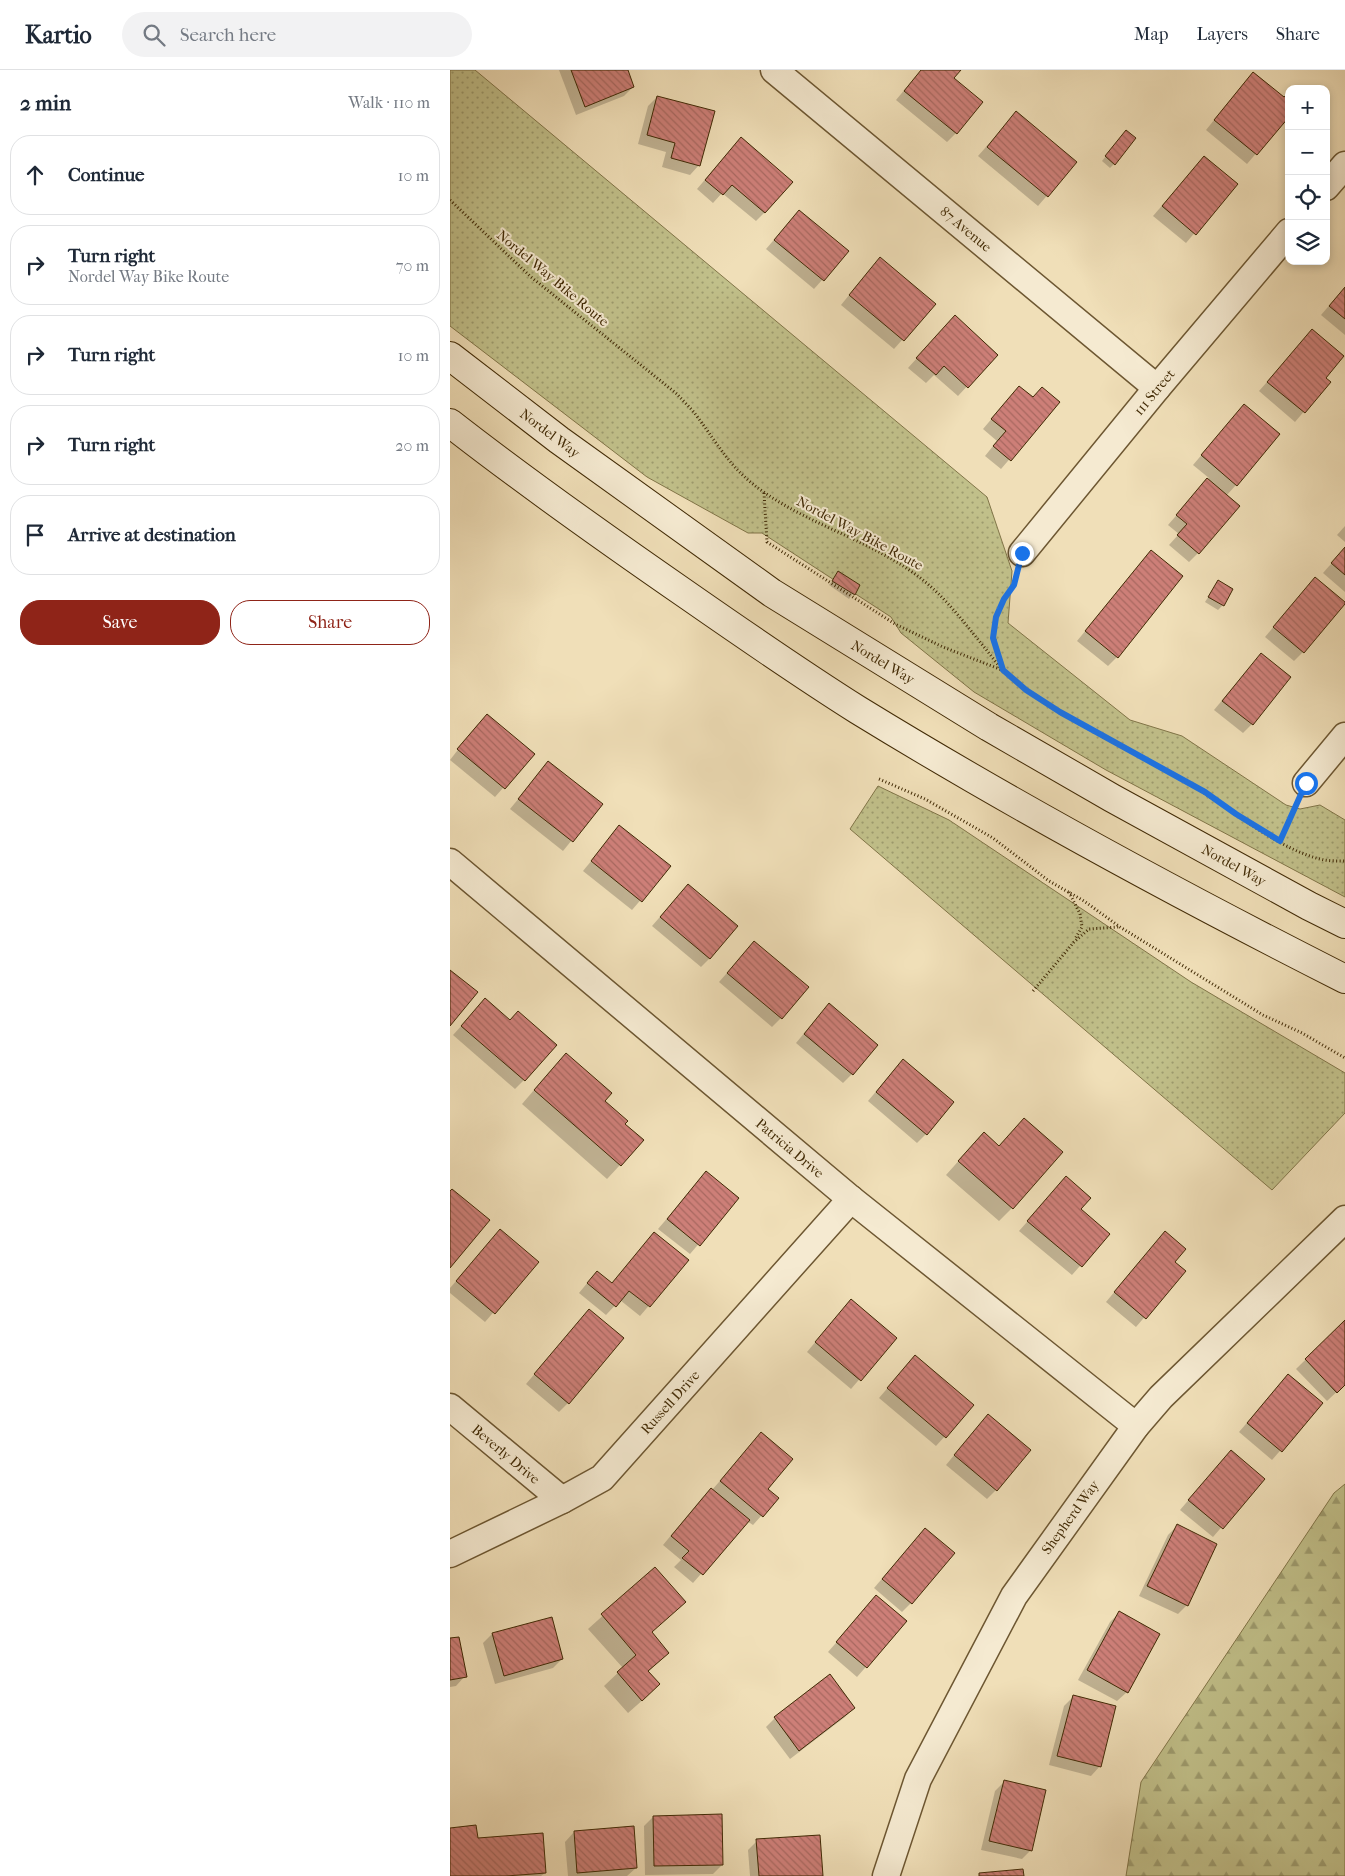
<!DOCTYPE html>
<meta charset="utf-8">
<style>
:root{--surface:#fff;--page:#f2f2f3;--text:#1f2937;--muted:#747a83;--line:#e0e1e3;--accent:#8f2418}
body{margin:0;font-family:"IM FELL French Canon",serif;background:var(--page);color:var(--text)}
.controls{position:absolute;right:15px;top:15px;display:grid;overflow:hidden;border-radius:10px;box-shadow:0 2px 8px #0003}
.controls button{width:45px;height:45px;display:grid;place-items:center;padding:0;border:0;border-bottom:1px solid var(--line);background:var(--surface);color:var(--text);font:25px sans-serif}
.stop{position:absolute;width:15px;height:15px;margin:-11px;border:4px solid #1a73e8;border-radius:50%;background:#fff}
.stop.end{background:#1a73e8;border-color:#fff;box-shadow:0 1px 5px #0008}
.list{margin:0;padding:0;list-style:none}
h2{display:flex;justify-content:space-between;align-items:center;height:65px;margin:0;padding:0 20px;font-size:21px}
h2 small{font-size:16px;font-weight:400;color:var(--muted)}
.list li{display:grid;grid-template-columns:32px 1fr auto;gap:15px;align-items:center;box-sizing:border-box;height:80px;margin:0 10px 10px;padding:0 10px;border:1px solid var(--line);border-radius:20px}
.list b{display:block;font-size:19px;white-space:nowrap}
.list p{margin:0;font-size:16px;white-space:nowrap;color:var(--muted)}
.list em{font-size:16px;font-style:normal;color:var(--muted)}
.actions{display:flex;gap:10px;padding:15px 20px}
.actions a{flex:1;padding:11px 0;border:1px solid var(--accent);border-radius:20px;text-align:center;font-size:18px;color:var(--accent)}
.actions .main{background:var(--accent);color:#fff}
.icon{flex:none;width:28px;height:28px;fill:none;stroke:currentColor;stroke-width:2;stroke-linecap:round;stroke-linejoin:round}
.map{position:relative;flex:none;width:895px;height:1806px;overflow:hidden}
header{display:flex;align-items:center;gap:30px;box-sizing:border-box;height:70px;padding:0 25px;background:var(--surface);border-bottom:1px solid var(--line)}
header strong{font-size:24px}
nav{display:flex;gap:28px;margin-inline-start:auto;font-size:18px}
.search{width:350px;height:45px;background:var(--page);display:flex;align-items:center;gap:12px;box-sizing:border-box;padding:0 18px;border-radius:28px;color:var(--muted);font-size:19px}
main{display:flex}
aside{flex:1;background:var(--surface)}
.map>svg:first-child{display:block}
.grass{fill:url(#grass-dots);stroke:#817548}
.forest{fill:url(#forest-firs);stroke:#817548}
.shadow{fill:#0003}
.building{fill:url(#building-back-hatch);stroke:#412a05}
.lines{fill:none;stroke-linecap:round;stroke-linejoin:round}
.street-casing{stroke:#6d5732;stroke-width:29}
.secondary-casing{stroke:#412a05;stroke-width:30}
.path{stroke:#412a05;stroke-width:3;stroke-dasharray:1 2.5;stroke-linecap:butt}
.street{stroke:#f5ead1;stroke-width:26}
.secondary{stroke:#f5ead1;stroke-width:28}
.route{stroke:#1a73e8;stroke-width:6}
.labels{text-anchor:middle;stroke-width:4;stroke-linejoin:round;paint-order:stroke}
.street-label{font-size:14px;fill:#412a05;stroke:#f5ead1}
</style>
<header>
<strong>Kartio</strong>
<div class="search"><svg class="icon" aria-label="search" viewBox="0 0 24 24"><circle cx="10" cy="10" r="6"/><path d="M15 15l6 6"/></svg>Search here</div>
<nav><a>Map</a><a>Layers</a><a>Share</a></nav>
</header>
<main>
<aside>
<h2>2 min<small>Walk · 110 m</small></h2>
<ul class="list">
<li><svg class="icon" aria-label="ahead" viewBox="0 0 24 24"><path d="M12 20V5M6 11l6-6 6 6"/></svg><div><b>Continue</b></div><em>10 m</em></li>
<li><svg class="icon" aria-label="right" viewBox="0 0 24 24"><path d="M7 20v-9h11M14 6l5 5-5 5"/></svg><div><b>Turn right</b><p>Nordel Way Bike Route</p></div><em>70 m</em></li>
<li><svg class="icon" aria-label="right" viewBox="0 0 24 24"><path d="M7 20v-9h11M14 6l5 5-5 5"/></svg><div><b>Turn right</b></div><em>10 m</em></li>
<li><svg class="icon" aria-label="right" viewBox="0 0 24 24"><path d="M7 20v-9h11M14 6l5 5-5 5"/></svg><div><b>Turn right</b></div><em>20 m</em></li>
<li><svg class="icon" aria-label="arrive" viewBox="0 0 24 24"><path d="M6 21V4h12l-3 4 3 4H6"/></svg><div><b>Arrive at destination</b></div></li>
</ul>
<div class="actions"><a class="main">Save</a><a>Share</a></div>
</aside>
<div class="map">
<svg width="895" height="1806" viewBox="0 0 895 1806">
<defs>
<pattern id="grass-dots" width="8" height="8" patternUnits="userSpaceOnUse" patternTransform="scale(1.25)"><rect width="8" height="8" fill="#c1c08a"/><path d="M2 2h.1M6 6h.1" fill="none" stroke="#9e9c6f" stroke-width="1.8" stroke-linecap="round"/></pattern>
<pattern id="forest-firs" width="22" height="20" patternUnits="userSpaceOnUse" patternTransform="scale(1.25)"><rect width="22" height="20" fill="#c1c08a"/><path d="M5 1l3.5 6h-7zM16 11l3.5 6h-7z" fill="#9e9c6f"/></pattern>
<pattern id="building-back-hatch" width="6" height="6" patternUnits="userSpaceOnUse" patternTransform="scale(1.25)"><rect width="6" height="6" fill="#cd7f78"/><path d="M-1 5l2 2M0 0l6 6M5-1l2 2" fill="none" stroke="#a86860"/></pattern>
</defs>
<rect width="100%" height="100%" fill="#f0dfb8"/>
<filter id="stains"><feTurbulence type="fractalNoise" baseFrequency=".004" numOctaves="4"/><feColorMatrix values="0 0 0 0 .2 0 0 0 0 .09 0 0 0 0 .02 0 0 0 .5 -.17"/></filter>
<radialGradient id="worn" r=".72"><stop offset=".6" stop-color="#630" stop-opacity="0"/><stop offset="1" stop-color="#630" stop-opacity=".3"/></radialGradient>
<g class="grass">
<polygon points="0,0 25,0 537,427 562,501 558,553 680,650 732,666 836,735 850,739 870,735 895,750 895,827 656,700 524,622 451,563 441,547 312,463 298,463 197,407 0,256"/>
<polygon points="428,716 499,750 741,912 895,1003 895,1043 822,1120 400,759"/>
</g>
<polygon class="forest" points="895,1414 895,1806 676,1806 691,1712 884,1423"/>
<g class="shadow">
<polygon points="109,0 176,0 183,17 174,26 126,45"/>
<polygon points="471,0 509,0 502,8 506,63 497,72 446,30"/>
<polygon points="794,13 839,45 797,94 756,60"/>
<polygon points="207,27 249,95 240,105 212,97 216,82 188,74 198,36"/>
<polygon points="566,43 626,92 588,136 528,86"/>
<polygon points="672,65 664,94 660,98 652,91"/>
<polygon points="282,78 315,142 306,151 272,123 263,133 247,119"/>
<polygon points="754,87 786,114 736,173 703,146"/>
<polygon points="349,141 397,182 364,219 316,179"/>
<polygon points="421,198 484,234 444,279 391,235"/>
<polygon points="895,217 895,265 871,245"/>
<polygon points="496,256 546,285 508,326 484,305 476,313 458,298"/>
<polygon points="862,261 874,308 879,312 845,352 809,321"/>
<polygon points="560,327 609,332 551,399 535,386 547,371 533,359"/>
<polygon points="794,335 786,415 776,426 748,483 739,492 719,475 729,464 718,455 759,408 743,395"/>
<polygon points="895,456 895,472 887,465"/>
<polygon points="895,478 895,522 873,503"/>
<polygon points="701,481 667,587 658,596 627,571"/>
<polygon points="388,503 409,516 399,529 379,515"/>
<polygon points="768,512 773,535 768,540 755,532"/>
<polygon points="856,518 853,582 844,591 815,567"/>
<polygon points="811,584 802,654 793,663 764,640"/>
<polygon points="28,654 83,684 45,727 0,690"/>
<polygon points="98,693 151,734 113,781 60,739"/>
<polygon points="169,757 219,797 182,840 133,801"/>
<polygon points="238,815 260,888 251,897 202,856"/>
<polygon points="304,872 331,948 322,957 269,912"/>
<polygon points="35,930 74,1010 65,1019 3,965"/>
<polygon points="370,944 402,1004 393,1013 346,973"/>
<polygon points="103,998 153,1031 174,1054 170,1095 157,1109 72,1034"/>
<polygon points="444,1000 476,1064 467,1073 418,1031"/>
<polygon points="574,1049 562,1138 549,1151 496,1105 521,1077 549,1076"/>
<polygon points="256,1103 288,1128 240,1184 208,1159"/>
<polygon points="616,1108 630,1140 658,1164 622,1205 569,1161"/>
<polygon points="50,1161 87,1192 35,1252 0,1223 0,1218"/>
<polygon points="204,1163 237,1191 190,1246 170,1230 156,1245 129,1223 138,1212 161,1214"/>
<polygon points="706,1172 723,1192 734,1201 686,1257 656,1232"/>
<polygon points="139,1240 118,1333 109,1342 76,1314"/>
<polygon points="392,1240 445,1268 401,1319 357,1282"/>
<polygon points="895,1251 895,1314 877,1331 846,1299"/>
<polygon points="465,1286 523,1335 486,1376 429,1328"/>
<polygon points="838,1305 871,1334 822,1390 789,1362"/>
<polygon points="529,1355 546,1420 537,1429 496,1395"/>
<polygon points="311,1364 316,1419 327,1428 303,1455 297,1451 243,1513 224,1497 231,1490 213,1475 252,1428 262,1420"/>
<polygon points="772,1391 813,1409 763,1467 730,1440"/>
<polygon points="727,1456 737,1535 728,1544 689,1526 718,1465"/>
<polygon points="475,1459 461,1533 452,1542 424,1518"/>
<polygon points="205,1499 234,1532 201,1563 218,1583 198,1602 195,1628 178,1643 154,1616 173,1598 138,1559"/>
<polygon points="426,1527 455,1552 407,1607 378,1582"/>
<polygon points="669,1543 708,1565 677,1622 667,1631 628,1610 660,1552"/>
<polygon points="42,1564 112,1589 103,1598 45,1614 33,1573"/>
<polygon points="0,1570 15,1606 6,1616 0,1617"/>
<polygon points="380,1606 404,1638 395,1647 340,1689 316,1657 325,1648"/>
<polygon points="623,1627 650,1696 641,1706 599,1695 614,1636"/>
<polygon points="554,1712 581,1780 572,1789 531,1780 545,1721"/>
<polygon points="203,1747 272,1795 263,1804 195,1805 194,1756"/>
<polygon points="0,1759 26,1769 95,1803 91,1806 0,1806"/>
<polygon points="124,1762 186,1798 177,1806 118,1806 115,1772"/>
<polygon points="307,1771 371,1806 300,1806 298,1780"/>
</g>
<g class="building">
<polygon points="121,0 178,0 184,17 135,37"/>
<polygon points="471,0 511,0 504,8 533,32 507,64 454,21"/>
<polygon points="803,2 834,27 839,23 839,47 807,85 764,50"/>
<polygon points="207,26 265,41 250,96 221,88 225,73 197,65"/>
<polygon points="566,41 627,92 598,127 537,77"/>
<polygon points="676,60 686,68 665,95 655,86"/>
<polygon points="291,67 343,112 315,143 282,115 273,125 255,110"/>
<polygon points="754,86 788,114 746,165 712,136"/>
<polygon points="349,140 399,181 374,211 324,170"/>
<polygon points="430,187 486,234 454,271 399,225"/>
<polygon points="895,217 895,249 879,236"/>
<polygon points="505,245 548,285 518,318 494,296 486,305 466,288"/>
<polygon points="862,259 894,286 876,308 881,312 855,343 817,312"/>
<polygon points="569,316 583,327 592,317 610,332 561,391 543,376 556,361 541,349"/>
<polygon points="794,334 830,364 787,416 751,385"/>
<polygon points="757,408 790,436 749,484 727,465 737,454 726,445"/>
<polygon points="895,477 895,505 881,493"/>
<polygon points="701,480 733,506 668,588 635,561"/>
<polygon points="388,501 410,515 405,525 382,511"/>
<polygon points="865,507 895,532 895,534 854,583 823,557"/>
<polygon points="768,510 783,519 774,536 758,527"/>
<polygon points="811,583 841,607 803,655 772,631"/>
<polygon points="37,644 85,684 55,719 7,679"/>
<polygon points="98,691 153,734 123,772 68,729"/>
<polygon points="169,755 221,796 192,832 141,791"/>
<polygon points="238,814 288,856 260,889 210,847"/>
<polygon points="304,871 359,917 332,949 277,903"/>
<polygon points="0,900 28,922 0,956"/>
<polygon points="35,928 60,950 68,941 107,975 75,1011 11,956"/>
<polygon points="379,933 428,975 403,1005 354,964"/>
<polygon points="116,983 162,1023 155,1031 178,1051 175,1054 194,1070 171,1096 84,1020"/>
<polygon points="453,989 504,1032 477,1065 426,1022"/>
<polygon points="574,1048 613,1082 563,1139 508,1091 534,1062 549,1076"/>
<polygon points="256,1101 289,1128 250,1176 217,1149"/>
<polygon points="616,1106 641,1128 631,1139 660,1164 632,1197 577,1151"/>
<polygon points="2,1119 40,1150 0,1198 0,1121"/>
<polygon points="50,1159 89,1192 45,1244 6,1211"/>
<polygon points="715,1161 736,1179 725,1192 736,1201 696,1249 664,1222"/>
<polygon points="204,1162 239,1190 200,1237 179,1221 166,1237 137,1213 147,1201 162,1213"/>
<polygon points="401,1229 447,1268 411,1311 365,1272"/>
<polygon points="139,1239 174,1268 119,1334 84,1304"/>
<polygon points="895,1250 895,1315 887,1323 855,1289"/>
<polygon points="465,1285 524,1335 496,1368 437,1318"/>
<polygon points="838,1304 873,1333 832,1382 797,1353"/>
<polygon points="538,1344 581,1380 547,1421 504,1385"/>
<polygon points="311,1362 343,1389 318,1419 329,1428 313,1447 270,1411"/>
<polygon points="781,1380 815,1409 773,1459 738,1430"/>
<polygon points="261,1418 300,1450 253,1505 232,1488 239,1481 221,1466"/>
<polygon points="727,1454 767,1474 738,1536 697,1516"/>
<polygon points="475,1458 505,1483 462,1534 432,1509"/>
<polygon points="205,1497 236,1532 202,1562 219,1583 198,1601 210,1614 192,1631 167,1602 186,1585 151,1544"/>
<polygon points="426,1525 457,1551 417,1598 386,1572"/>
<polygon points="669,1541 710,1564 678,1623 637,1600"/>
<polygon points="102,1547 113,1589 54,1606 42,1563"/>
<polygon points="9,1567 17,1607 0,1610 0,1568"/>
<polygon points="380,1604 405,1638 349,1681 324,1647"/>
<polygon points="623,1625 666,1636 651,1697 607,1686"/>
<polygon points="554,1710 596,1720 582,1781 539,1771"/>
<polygon points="272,1744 273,1795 204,1796 203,1746"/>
<polygon points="26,1755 28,1768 93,1763 96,1803 56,1806 0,1806 0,1758"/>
<polygon points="184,1756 187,1798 127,1803 124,1761"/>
<polygon points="370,1765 373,1806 309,1806 306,1769"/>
<polygon points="573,1799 574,1806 529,1806 529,1803"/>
</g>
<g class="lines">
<g class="street-casing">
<g id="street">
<polyline points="324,0 707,318"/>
<polyline points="876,117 895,95"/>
<polyline points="572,483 707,318 839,162"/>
<polyline points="856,713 895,666"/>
<polyline points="0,792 401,1129 686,1356"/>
<polyline points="0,1337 112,1430"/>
<polyline points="0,1484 112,1430 152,1408 401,1129"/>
<polyline points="436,1806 468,1709 564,1526 686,1356 711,1327 895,1149"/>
</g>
</g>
<g class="secondary-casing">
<g id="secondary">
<polyline points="0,286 109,370 322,523 539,657 662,728 859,836 895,854"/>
<path d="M 0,353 C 78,414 159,471 240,527 C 296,566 351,604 408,640 C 566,737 729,825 895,909"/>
</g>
</g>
<g class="path">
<path d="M 0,130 L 81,207 L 227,324 C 233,331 241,338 246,345 C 270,377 281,400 315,423 C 362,455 419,471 465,504 C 492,523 513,551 534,577 C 541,585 547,595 555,602 C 606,648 671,674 730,708 C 773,732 826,780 874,790 C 881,791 888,791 895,791"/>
<polyline points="314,423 317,472 445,554 493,577 552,600"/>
<path d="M 552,597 C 544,569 539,557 554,531 C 558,523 564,518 566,510"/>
<polyline points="429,709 475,729 543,768 599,811 634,831 670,857 813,945 852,963 895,988"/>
<polyline points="830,771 845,738"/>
<polyline points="619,822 630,844 632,857 625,869"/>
<polyline points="583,921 624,872 639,859 669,857"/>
</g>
<use href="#street" class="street"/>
<use href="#secondary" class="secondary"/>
</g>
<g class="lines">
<polyline class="route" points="572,483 564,515 554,529 546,547 543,568 553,600 576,620 610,642 755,722 786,744 830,771 856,713"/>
</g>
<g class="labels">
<g class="street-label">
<text transform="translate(516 159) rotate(40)" y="5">87 Avenue</text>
<text transform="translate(103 208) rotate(40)" y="5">Nordel Way Bike Route</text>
<text transform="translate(704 322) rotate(-50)" y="5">111 Street</text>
<text transform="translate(100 363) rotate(37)" y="5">Nordel Way</text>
<text transform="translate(410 463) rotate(28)" y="5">Nordel Way Bike Route</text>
<text transform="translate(433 592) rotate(31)" y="5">Nordel Way</text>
<text transform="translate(784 795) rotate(29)" y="5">Nordel Way</text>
<text transform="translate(340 1078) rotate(40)" y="5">Patricia Drive</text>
<text transform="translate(220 1332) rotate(-48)" y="5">Russell Drive</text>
<text transform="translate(56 1384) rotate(40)" y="5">Beverly Drive</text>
<text transform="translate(620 1447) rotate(-54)" y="5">Shepherd Way</text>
</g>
</g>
<rect width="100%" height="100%" filter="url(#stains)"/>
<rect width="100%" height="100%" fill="url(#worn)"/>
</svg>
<div class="controls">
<button>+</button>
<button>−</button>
<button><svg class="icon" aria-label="locate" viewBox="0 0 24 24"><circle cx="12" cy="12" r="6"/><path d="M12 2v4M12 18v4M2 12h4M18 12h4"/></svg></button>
<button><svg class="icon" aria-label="layers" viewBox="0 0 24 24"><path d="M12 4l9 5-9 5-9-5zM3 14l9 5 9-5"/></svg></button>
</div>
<div class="stop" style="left:856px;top:713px"></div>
<div class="stop end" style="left:572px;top:483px"></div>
</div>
</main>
